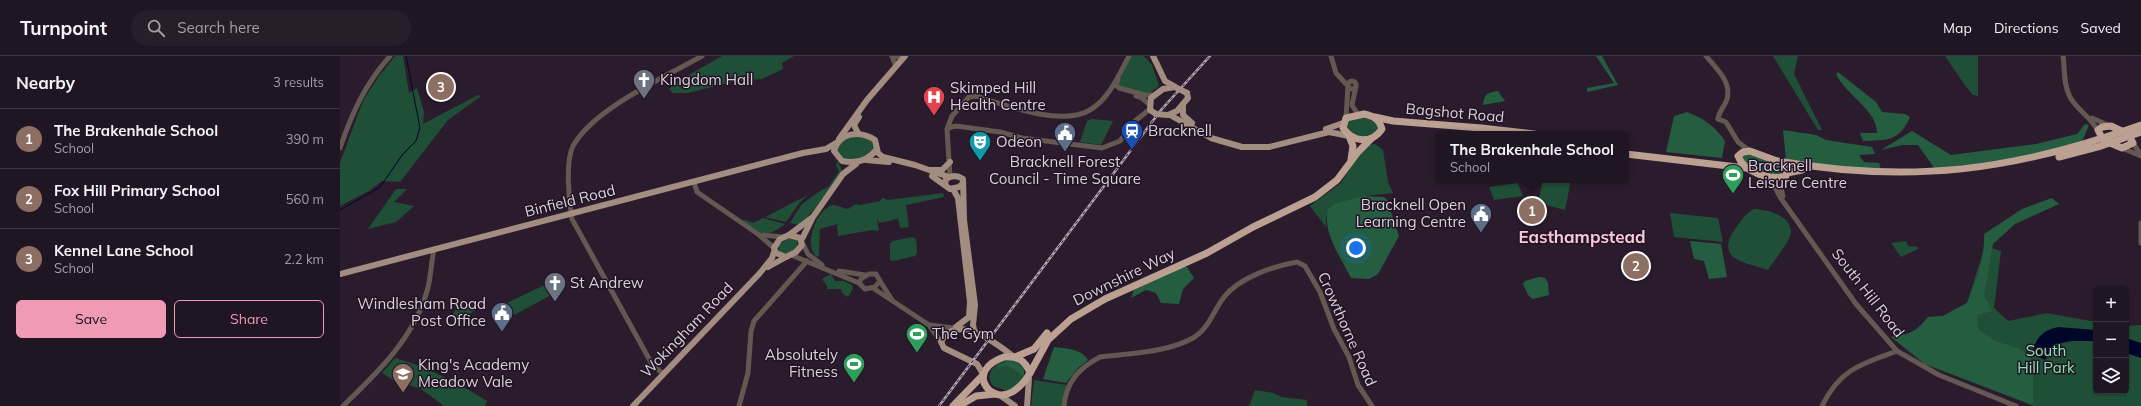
<!DOCTYPE html>
<meta charset="utf-8">
<style>
:root{--surface:#201522;--page:#281e2a;--text:#f1f3f6;--muted:#a29fa5;--line:#3d3440;--accent:#f09ab6}
body{margin:0;font-family:Mulish,sans-serif;background:var(--page);color:var(--text)}
.controls{position:absolute;right:12px;bottom:12px;display:grid;overflow:hidden;border-radius:6px;box-shadow:0 1px 3px #0004}
.controls button{width:36px;height:36px;display:grid;place-items:center;padding:0;border:0;border-bottom:1px solid var(--line);background:var(--surface);color:var(--text);font:20px sans-serif}
.you{position:absolute;left:1016px;top:192px;width:14px;height:14px;margin:-10px;border:3px solid #fff;border-radius:50%;background:#1a73e8;box-shadow:0 0 0 6px #1a73e833}
.badge{display:grid;place-items:center;width:26px;height:26px;border-radius:50%;background:var(--accent);color:#fff;font-size:13px;font-weight:700}
.pin{position:absolute;translate:-50% -50%;border:2px solid #fff;box-shadow:0 1px 4px #0006}
.popup{position:absolute;left:1095px;top:75px;width:194px;height:52px;box-sizing:border-box;display:grid;place-content:center;border-radius:6px;background:var(--surface);filter:drop-shadow(0 1px 3px #0005);font-size:13px;white-space:nowrap;color:var(--muted)}
.popup b{font-size:15px;color:var(--text)}
.popup::after{content:'';position:absolute;left:50%;top:100%;margin-left:-8px;border:8px solid transparent;border-top-color:var(--surface)}
.list{margin:0;padding:0;list-style:none}
h2{display:flex;justify-content:space-between;align-items:center;height:52px;margin:0;padding:0 16px;font-size:17px}
h2 small{font-size:13px;font-weight:400;color:var(--muted)}
.list li{display:grid;grid-template-columns:26px 1fr auto;gap:12px;align-items:center;box-sizing:border-box;height:60px;padding:0 16px;border-top:1px solid var(--line)}
.list b{display:block;font-size:15px;white-space:nowrap}
.list p{margin:0;font-size:13px;white-space:nowrap;color:var(--muted)}
.list em{font-size:13px;font-style:normal;color:var(--muted)}
.actions{display:flex;gap:8px;padding:12px 16px}
.actions a{flex:1;padding:9px 0;border:1px solid var(--accent);border-radius:6px;text-align:center;font-size:14px;color:var(--accent)}
.actions .main{background:var(--accent);color:#111}
.icon{flex:none;width:22px;height:22px;fill:none;stroke:currentColor;stroke-width:2;stroke-linecap:round;stroke-linejoin:round}
.map{position:relative;flex:none;width:1801px;height:350px;overflow:hidden}
header{display:flex;align-items:center;gap:24px;box-sizing:border-box;height:56px;padding:0 20px;background:var(--surface);border-bottom:1px solid var(--line)}
header strong{font-size:19px}
nav{display:flex;gap:22px;margin-inline-start:auto;font-size:14px}
.search{width:280px;height:36px;background:var(--page);display:flex;align-items:center;gap:10px;box-sizing:border-box;padding:0 14px;border-radius:22px;color:var(--muted);font-size:15px}
main{display:flex}
aside{flex:1;background:var(--surface)}
.map>svg:first-child{display:block}
.green{fill:#1f4f37}
.forest{fill:#255d41}
.water{fill:#00062a}
.lines{fill:none;stroke-linecap:round;stroke-linejoin:round}
.stream{stroke:#00062a;stroke-width:1}
.minor{stroke:#635852;stroke-width:5}
.major{stroke:#a38c80;stroke-width:6}
.highway{stroke:#bca192;stroke-width:7}
.rail-casing{stroke:#b2a7b3;stroke-width:2.5}
.rail{stroke:#221324;stroke-width:1;stroke-dasharray:3;stroke-linecap:butt}
.major-bridge{stroke:#a38c80;stroke-width:6}
.labels{text-anchor:middle;stroke-width:3;stroke-linejoin:round;paint-order:stroke}
.poi-label{font-size:15px;fill:#dad0db;stroke:#221324;text-anchor:start}
.street-label{font-size:15px;fill:#dad0db;stroke:#221324}
.park-label{font-size:15px;fill:#8de1b3;stroke:#221324}
.quarter-label{font-size:17px;font-weight:bold;fill:#fac8d6;stroke:#221324}
</style>
<header>
<strong>Turnpoint</strong>
<div class="search"><svg class="icon" aria-label="search" viewBox="0 0 24 24"><circle cx="10" cy="10" r="6"/><path d="M15 15l6 6"/></svg>Search here</div>
<nav><a>Map</a><a>Directions</a><a>Saved</a></nav>
</header>
<main>
<aside>
<h2>Nearby<small>3 results</small></h2>
<ul class="list">
<li><span class="badge" style="background:#8d6e63">1</span><div><b>The Brakenhale School</b><p>School</p></div><em>390 m</em></li>
<li><span class="badge" style="background:#8d6e63">2</span><div><b>Fox Hill Primary School</b><p>School</p></div><em>560 m</em></li>
<li><span class="badge" style="background:#8d6e63">3</span><div><b>Kennel Lane School</b><p>School</p></div><em>2.2 km</em></li>
</ul>
<div class="actions"><a class="main">Save</a><a>Share</a></div>
</aside>
<div class="map">
<svg width="1801" height="350" viewBox="0 0 1801 350">
<rect width="100%" height="100%" fill="#2b1c2d"/>
<g class="green">
<polygon points="55,0 63,0 69,37 77,32 84,56 83,68 138,39 141,40 108,64 60,126 42,125 29,135 0,150 0,107 18,58 24,43 39,20"/>
<polygon points="382,0 454,0 442,7 443,13 422,23 396,25 348,37 333,37 329,33 333,28"/>
<polygon points="791,0 804,0 812,9 819,30 809,38 782,32 778,27"/>
<polygon points="1433,0 1458,0 1454,18 1482,74 1478,74"/>
<polygon points="1605,0 1638,0 1638,40 1633,39 1624,28"/>
<polygon points="1018,59 1037,66 1039,73 1037,76 1021,82 1006,73 1006,66"/>
<polygon points="752,63 773,65 761,89 740,86 747,65"/>
<path d="M 519,79 L 529,81 L 535,87 C 536,107 499,114 496,94 C 499,83 509,79 519,79 Z"/>
<polygon points="1035,88 1043,94 1048,126 1053,137 1025,140 986,161 986,171 970,150 1001,127 1018,99 1029,89"/>
<polygon points="498,105 502,115 472,156 460,169 450,167 461,149 477,137 489,130 499,115 496,109"/>
<polygon points="1203,124 1231,124 1225,154 1198,147"/>
<polygon points="1178,127 1183,140 1154,144 1149,131"/>
<polygon points="56,133 67,133 54,146 74,150 56,166 28,173"/>
<path d="M 603,137 L 604,141 L 566,149 L 569,171 L 560,172 L 558,163 L 539,167 L 537,162 L 539,175 L 532,174 L 498,180 L 497,168 L 480,173 L 479,200 L 477,201 C 462,190 477,152 493,149 C 496,149 503,152 508,153 L 516,148 L 520,149 L 540,145 L 542,142 L 548,144 Z"/>
<polygon points="468,139 460,146 446,166 425,161"/>
<path d="M 1414,153 C 1427,153 1456,161 1450,180 C 1446,191 1434,204 1428,214 C 1406,206 1374,205 1395,173 C 1401,165 1405,157 1414,153 Z"/>
<polygon points="1330,157 1378,162 1383,186 1334,181"/>
<path d="M 423,162 L 445,168 C 425,184 421,177 401,164 L 406,164 L 413,167 Z"/>
<polygon points="572,181 576,183 577,197 575,200 553,205 550,204 550,188 553,185"/>
<path d="M 448,182 L 457,184 L 458,191 C 453,197 445,199 439,195 L 438,190 Z"/>
<polygon points="1566,185 1568,190 1578,191 1578,193 1561,201 1551,187"/>
<path d="M 1645,190 L 1661,195 L 1654,252 L 1668,265 L 1707,257 L 1756,266 L 1756,335 L 1786,335 L 1786,270 L 1801,269 L 1801,350 L 1694,350 L 1585,308 L 1551,281 C 1570,278 1576,276 1588,261 L 1603,260 L 1627,247 Z"/>
<polygon points="491,218 495,225 503,225 512,229 513,233 508,241 502,237 501,233 487,233 487,230 482,223"/>
<polygon points="219,222 226,231 174,259 165,248"/>
<polygon points="143,247 122,265 111,262 116,253"/>
<path d="M 55,302 C 88,311 118,327 147,345 L 145,350 L 104,350 L 81,333 L 53,324 L 42,317 Z"/>
<path d="M 666,304 L 675,304 L 683,310 C 687,324 679,328 668,335 L 653,330 C 644,318 654,308 666,304 Z"/>
<polygon points="694,324 727,329 723,341 723,350 691,350"/>
<polygon points="915,334 933,337 941,341 967,344 967,350 909,350"/>
</g>
<g class="forest">
<polygon points="1256,0 1262,0 1278,29 1247,36 1247,32 1274,27"/>
<path d="M 1498,16 L 1536,46 L 1542,56 L 1565,58 L 1570,61 C 1559,86 1547,84 1523,85 L 1520,77 L 1537,77 C 1538,55 1505,38 1496,18 Z"/>
<path d="M 1158,35 L 1165,45 L 1143,49 C 1144,38 1147,37 1158,35 Z"/>
<path d="M 1347,56 C 1363,62 1376,71 1385,85 L 1382,102 L 1326,96 L 1334,60 Z"/>
<polygon points="1745,68 1749,69 1742,86 1679,102 1595,113 1578,89 1562,89 1541,94 1572,75 1611,99 1696,88 1737,78"/>
<polygon points="1443,74 1476,79 1486,84 1532,91 1535,98 1519,99 1524,106 1539,107 1541,113 1503,112 1446,104"/>
<polygon points="1408,97 1441,110 1445,117 1438,120 1406,109 1402,100"/>
<path d="M 1025,140 L 1044,141 L 1047,144 L 1059,180 L 1038,218 L 1029,223 L 1011,222 C 1001,202 982,176 988,153 L 997,147 Z"/>
<path d="M 1712,142 L 1719,148 L 1675,168 L 1653,188 L 1644,240 L 1653,255 L 1637,259 L 1638,273 L 1655,285 L 1678,292 L 1688,298 L 1693,307 L 1693,349 L 1585,308 L 1551,281 C 1570,278 1576,277 1588,261 L 1603,260 L 1627,247 C 1636,225 1645,202 1644,178 L 1682,153 Z"/>
<polygon points="1350,185 1381,188 1387,221 1369,223 1364,205 1354,203"/>
<polygon points="842,211 847,211 854,222 843,233 839,248 821,247 816,237 806,234 791,242 794,234"/>
<polygon points="1199,221 1205,222 1208,227 1209,239 1193,243 1188,239 1183,228 1185,225"/>
<path d="M 714,291 C 725,292 742,293 748,304 L 738,312 L 726,327 L 703,323 Z"/>
<path d="M 669,305 C 677,308 685,307 684,319 L 682,320 C 676,314 671,310 662,310 L 660,313 L 657,309 Z"/>
</g>
<g class="water">
<path d="M 1718,271 L 1756,274 L 1756,285 L 1732,285 L 1716,288 L 1705,304 L 1692,298 C 1695,283 1702,274 1718,271 Z"/>
<polygon points="1786,282 1801,287 1801,302 1786,297"/>
</g>
<g class="lines">
<polyline class="stream" points="0,154 40,131 63,98 76,85 80,72 66,0"/>
<g class="minor">
<polyline points="552,0 564,2"/>
<polyline points="552,0 556,11"/>
<polyline points="991,0 996,17 1007,29"/>
<path d="M 1366,0 C 1376,12 1392,26 1387,43 C 1385,50 1379,55 1378,63"/>
<path d="M 1723,0 C 1725,13 1723,28 1730,41 C 1737,54 1751,61 1758,75"/>
<polyline points="778,23 776,29 779,32 805,39 814,39"/>
<circle cx="1012" cy="29" r="4"/>
<polyline points="1016,30 1012,49 1017,57"/>
<polyline points="796,40 802,42 810,49"/>
<polyline points="1006,62 1008,30"/>
<polyline points="1752,62 1770,70"/>
<polyline points="1378,63 1386,66 1398,86 1410,95"/>
<polyline points="608,72 616,70 660,76 682,82 762,92 780,85 795,65 810,53"/>
<polyline points="1793,87 1801,99"/>
<path d="M 0,92 C 12,57 25,28 50,0"/>
<polyline points="1782,92 1801,100"/>
<path d="M 610,121 L 607,73 L 612,60 L 629,41 L 636,40 C 665,49 722,71 750,54 C 769,43 779,19 789,0"/>
<polyline points="1430,121 1440,141 1516,248 1557,295 1599,319 1676,350"/>
<polyline points="354,126 357,136 418,178 434,192"/>
<polyline points="1443,140 1441,132 1445,121"/>
<polyline points="1801,167 1801,187"/>
<polyline points="421,179 443,181"/>
<polyline points="463,188 468,198 482,209"/>
<polyline points="451,199 519,227"/>
<polyline points="499,215 525,219"/>
<polygon points="529,218 536,218 540,225 535,231 525,233 519,227 521,223"/>
<polyline points="540,225 552,244"/>
<polyline points="533,232 589,269 601,286"/>
<polyline points="590,269 613,272"/>
<path d="M 324,318 L 313,310 L 232,163 C 229,146 225,106 233,90 C 253,53 325,21 362,0"/>
<path d="M 3,350 C 37,317 74,282 87,235 C 91,222 91,207 94,193"/>
<polyline points="399,350 408,317 411,275 414,265 467,205"/>
<path d="M 724,350 C 726,326 739,312 760,301 C 790,297 826,297 853,282 C 869,273 873,255 884,241 C 899,222 933,210 957,206 L 965,210 L 980,236 L 994,273 L 1009,301 L 1018,329 L 1032,350"/>
<path d="M 1482,350 C 1500,313 1521,308 1557,295"/>
</g>
<g class="major">
<polyline points="813,0 825,25 834,30"/>
<polyline points="843,49 843,59 852,67"/>
<polyline points="816,58 810,54 811,42 823,33 835,31"/>
<polyline points="828,59 837,55 848,42 847,37"/>
<polyline points="830,59 871,82 902,91 929,91 989,76 1009,80"/>
<polyline points="986,73 1003,67"/>
<polyline points="518,77 514,69 519,61"/>
<polyline points="499,83 527,44 565,0"/>
<path d="M 537,93 C 528,105 516,108 502,105 L 494,95 C 499,76 520,74 535,84 L 538,97 L 543,101 L 575,109 L 609,121"/>
<polyline points="526,104 549,106"/>
<polyline points="590,114 602,114 610,106"/>
<polyline points="592,120 610,133 619,131 623,127"/>
<path d="M 605,129 L 606,123 C 612,119 617,119 623,123 L 624,164 L 635,249 L 633,269 L 635,278"/>
<polyline points="613,133 618,142 630,246 629,261 616,271"/>
<polyline points="449,179 473,161 503,118 516,108"/>
<polygon points="449,179 460,182 462,189 456,196 446,201 436,197 434,192 440,183"/>
<polyline points="462,183 472,163"/>
<polyline points="428,211 446,201"/>
<polyline points="0,218 463,97 486,93 496,87"/>
<path d="M 643,318 L 637,308 L 604,292 L 601,286 C 617,256 654,286 673,300"/>
<polyline points="661,340 675,350"/>
<polyline points="293,350 420,217 432,202 434,196"/>
<polyline points="687,350 689,323"/>
</g>
<g class="highway">
<path d="M 1024,58 C 1034,60 1039,63 1042,73 C 1032,88 1013,87 1003,72 L 1006,62 Z"/>
<polyline points="1035,61 1053,65 1141,72 1194,78"/>
<polygon points="1771,70 1788,78 1793,87 1782,92 1763,84 1758,74 1762,71"/>
<polyline points="1009,80 1013,90 1011,103"/>
<path d="M 1410,95 L 1437,105 L 1447,113 L 1446,120 C 1430,125 1404,116 1398,100 L 1403,96 Z"/>
<polyline points="1286,98 1406,112"/>
<polyline points="1719,101 1761,90 1801,76"/>
<path d="M 1437,105 C 1571,128 1674,115 1801,69"/>
<polyline points="1447,117 1462,114"/>
<path d="M 664,301 C 678,300 685,304 690,317 C 681,332 665,347 649,334 C 635,319 649,306 664,301 Z"/>
<polyline points="675,301 694,293 707,277"/>
<polyline points="690,317 708,284 731,263 765,243 867,197 913,171 975,141 997,124 1018,96 1031,83"/>
<polyline points="613,350 643,319"/>
<polyline points="619,350 636,340 655,338"/>
</g>
<g class="rail-casing">
<polyline id="rail" points="599,350 821,54 870,0"/>
</g>
<use href="#rail" class="rail"/>
<g class="major-bridge">
<polyline points="835,31 847,37"/>
<polyline points="816,58 827,59"/>
</g>
</g>
<defs>
<g id="church-pin" transform="scale(1.15)"><path d="M0 17L-7.5 6A9.5 9.5 0 1 1 7.5 6Z" fill="#6b7280" stroke="#221324"/><path d="M-1.2-6h2.4v3.5h3.3v2.4h-3.3V6h-2.4V-.1h-3.3v-2.4h3.3Z" fill="#fff"/></g>
<g id="hospital-pin" transform="scale(1.15)"><path d="M0 17L-7.5 6A9.5 9.5 0 1 1 7.5 6Z" fill="#e0444e" stroke="#221324"/><path d="M-5-5h3v3.5h4V-5h3V5h-3V1.5h-4V5h-3Z" fill="#fff"/></g>
<g id="station-pin" transform="scale(1.15)"><path d="M0 17L-7.5 6A9.5 9.5 0 1 1 7.5 6Z" fill="#1a4fb4" stroke="#221324"/><path d="M-3-6H3Q5-6 5-4V2Q5 4 3 4L4.5 6H3L1.5 4h-3L-3 6H-4.5L-3 4Q-5 4-5 2V-4Q-5-6-3-6ZM-3.5-4v3h7v-3ZM-3.5 1v1.5H-2V1ZM2 1v1.5H3.5V1Z" fill="#fff"/></g>
<g id="civic-pin" transform="scale(1.15)"><path d="M0 17L-7.5 6A9.5 9.5 0 1 1 7.5 6Z" fill="#5c6f8a" stroke="#221324"/><path d="M-.6-6.5H3V-4.5H.6V-3L4-1V1h2V6H-6V1h2V-1L-.6-3ZM-1.2 2.5V6h2.4V2.5Z" fill="#fff"/></g>
<g id="theatre-pin" transform="scale(1.15)"><path d="M0 17L-7.5 6A9.5 9.5 0 1 1 7.5 6Z" fill="#0f9aa8" stroke="#221324"/><path d="M-5-5.5Q0-4 5-5.5V0Q5 5 0 6Q-5 5-5 0ZM-3.3-2.5H-1v1.5H-3.3ZM1-2.5H3.3v1.5H1ZM-2.8 1Q0 5.5 2.8 1Z" fill="#fff"/></g>
<g id="stadium-pin" transform="scale(1.15)"><path d="M0 17L-7.5 6A9.5 9.5 0 1 1 7.5 6Z" fill="#2e9e5b" stroke="#221324"/><path d="M0-5a6.5 5 0 1 0 0 10a6.5 5 0 1 0 0-10ZM-3.5-1.8h7v3.6h-7Z" fill="#fff"/></g>
<g id="school-pin" transform="scale(1.15)"><path d="M0 17L-7.5 6A9.5 9.5 0 1 1 7.5 6Z" fill="#8d6e63" stroke="#221324"/><path d="M0-5L7-2L0 1L-7-2ZM-4 1L0 2.5L4 1V4Q0 6-4 4Z" fill="#fff"/></g>
</defs>
<g fill-rule="evenodd">
<use href="#church-pin" x="304" y="24"/>
<use href="#hospital-pin" x="594" y="41"/>
<use href="#station-pin" x="792" y="75"/>
<use href="#civic-pin" x="725" y="77"/>
<use href="#theatre-pin" x="640" y="86"/>
<use href="#stadium-pin" x="1393" y="119"/>
<use href="#civic-pin" x="1141" y="158"/>
<use href="#church-pin" x="215" y="227"/>
<use href="#civic-pin" x="162" y="257"/>
<use href="#stadium-pin" x="577" y="278"/>
<use href="#stadium-pin" x="514" y="308"/>
<use href="#school-pin" x="63" y="318"/>
</g>
<g class="labels">
<g class="poi-label">
<text x="320" y="29">Kingdom Hall</text>
<text x="610" y="37">Skimped Hill<tspan x="610" dy="17">Health Centre</tspan></text>
<text x="808" y="80">Bracknell</text>
<text x="656" y="91">Odeon</text>
<text x="725" y="111" text-anchor="middle">Bracknell Forest<tspan x="725" dy="17">Council - Time Square</tspan></text>
<text x="1408" y="115">Bracknell<tspan x="1408" dy="17">Leisure Centre</tspan></text>
<text x="1126" y="154" text-anchor="end">Bracknell Open<tspan x="1126" dy="17">Learning Centre</tspan></text>
<text x="230" y="232">St Andrew</text>
<text x="146" y="253" text-anchor="end">Windlesham Road<tspan x="146" dy="17">Post Office</tspan></text>
<text x="592" y="283">The Gym</text>
<text x="498" y="304" text-anchor="end">Absolutely<tspan x="498" dy="17">Fitness</tspan></text>
<text x="78" y="314">King's Academy<tspan x="78" dy="17">Meadow Vale</tspan></text>
</g>
<g class="street-label">
<text transform="translate(1115 57) rotate(5)" y="5">Bagshot Road</text>
<text transform="translate(230 145) rotate(-14)" y="5">Binfield Road</text>
<text transform="translate(784 221) rotate(-26)" y="5">Downshire Way</text>
<text transform="translate(1528 237) rotate(52)" y="5">South Hill Road</text>
<text transform="translate(1007 273) rotate(66)" y="5">Crowthorne Road</text>
<text transform="translate(347 274) rotate(-46)" y="5">Wokingham Road</text>
</g>
<g class="park-label">
<text x="1706" y="300">South<tspan x="1706" dy="17">Hill Park</tspan></text>
</g>
<g class="quarter-label">
<text x="1242" y="187">Easthampstead</text>
</g>
</g>
</svg>
<div class="controls">
<button>+</button>
<button>−</button>
<button><svg class="icon" aria-label="layers" viewBox="0 0 24 24"><path d="M12 4l9 5-9 5-9-5zM3 14l9 5 9-5"/></svg></button>
</div>
<div class="you"></div>
<div class="pin badge" style="left:1192px;top:155px;background:#8d6e63">1</div>
<div class="popup"><b>The Brakenhale School</b>School</div>
<div class="pin badge" style="left:1296px;top:210px;background:#8d6e63">2</div>
<div class="pin badge" style="left:101px;top:31px;background:#8d6e63">3</div>
</div>
</main>
